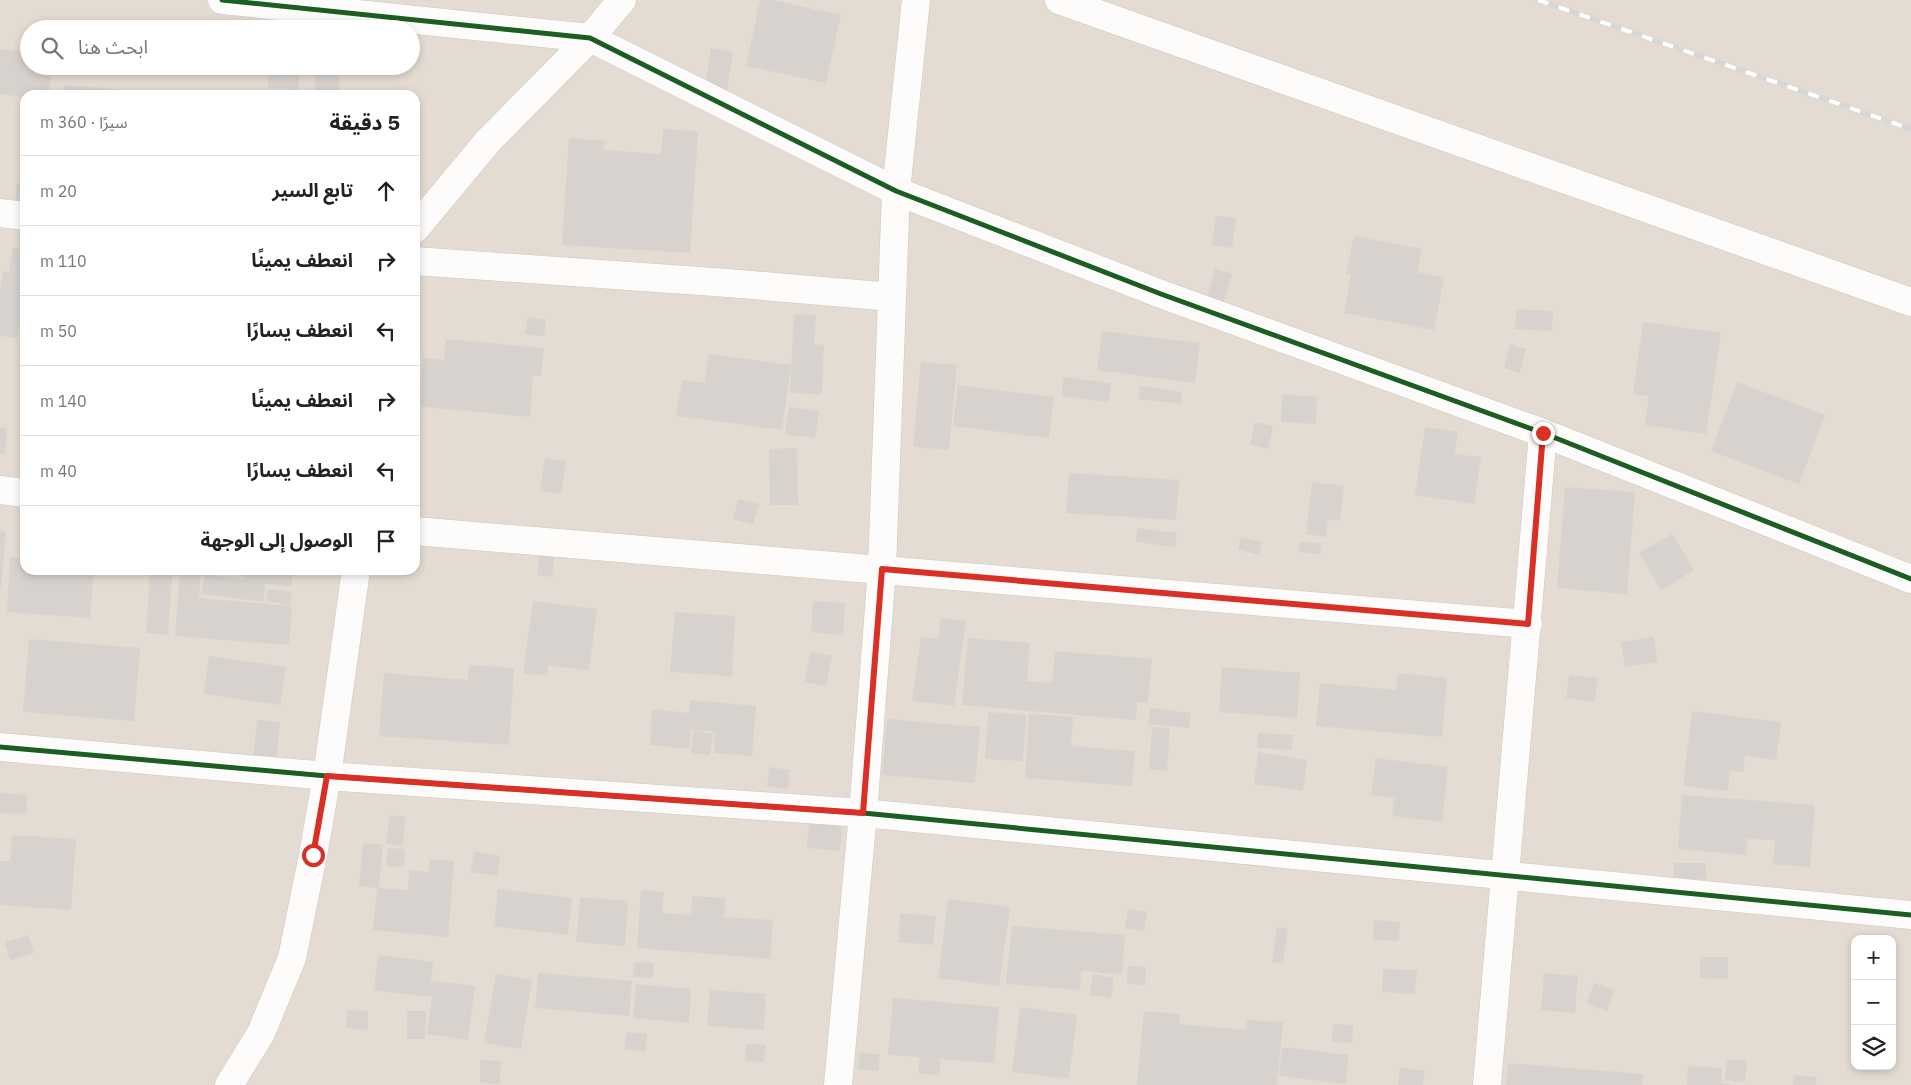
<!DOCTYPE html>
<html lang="ar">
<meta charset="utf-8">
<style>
:root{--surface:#fff;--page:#f2f2f2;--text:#222;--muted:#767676;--line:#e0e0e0}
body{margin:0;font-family:"IBM Plex Sans","Noto Sans Arabic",sans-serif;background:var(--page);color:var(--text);direction:rtl}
.controls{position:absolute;right:15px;bottom:15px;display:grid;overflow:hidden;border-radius:10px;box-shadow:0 2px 8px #0003}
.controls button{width:45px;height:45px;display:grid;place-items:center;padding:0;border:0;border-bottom:1px solid var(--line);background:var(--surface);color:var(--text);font:25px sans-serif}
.stop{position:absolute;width:15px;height:15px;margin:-11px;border:4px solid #d93025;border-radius:50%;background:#fff}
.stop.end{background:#d93025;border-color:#fff;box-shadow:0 1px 5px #0008}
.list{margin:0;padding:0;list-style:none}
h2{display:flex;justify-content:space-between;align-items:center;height:65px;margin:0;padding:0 20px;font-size:21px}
h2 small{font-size:16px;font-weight:400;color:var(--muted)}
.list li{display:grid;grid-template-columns:32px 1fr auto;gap:15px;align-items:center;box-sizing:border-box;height:70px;padding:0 20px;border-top:1px solid var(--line)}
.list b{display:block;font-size:19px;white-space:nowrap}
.list em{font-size:16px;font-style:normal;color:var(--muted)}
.icon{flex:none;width:28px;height:28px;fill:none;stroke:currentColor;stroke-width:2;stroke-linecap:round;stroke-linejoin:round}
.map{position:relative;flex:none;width:1911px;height:1085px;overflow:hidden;direction:ltr}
.search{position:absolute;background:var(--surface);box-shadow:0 2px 8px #0003;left:20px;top:20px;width:400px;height:55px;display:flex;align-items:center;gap:12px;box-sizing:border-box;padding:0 18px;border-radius:28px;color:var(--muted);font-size:19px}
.panel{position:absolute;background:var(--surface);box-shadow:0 2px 8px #0003;left:20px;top:90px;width:400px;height:485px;border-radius:15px;direction:rtl}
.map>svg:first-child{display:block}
.residential{fill:#e4dcd2;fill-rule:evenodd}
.building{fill:#d7d2cd}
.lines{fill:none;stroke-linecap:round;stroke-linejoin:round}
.street-casing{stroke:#cbc7c2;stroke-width:29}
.street{stroke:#fdfcfb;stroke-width:28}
.rail-casing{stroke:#d8d7d7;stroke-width:5.5}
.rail{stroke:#fff;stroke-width:4;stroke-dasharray:11;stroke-linecap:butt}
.cycleway-casing{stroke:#fff;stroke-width:8}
.cycleway{stroke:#1b5e20;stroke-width:5}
.route{stroke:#d93025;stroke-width:6}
</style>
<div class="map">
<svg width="1911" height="1085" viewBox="0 0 1911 1085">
<rect width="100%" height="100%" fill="#efebe6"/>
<path class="residential" d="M 0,0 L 1911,0 L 1911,1085 L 0,1085 ZM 29,29 L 411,29 L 411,66 L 29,66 ZM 25,95 L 415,95 L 415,570 L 25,570 ZM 1855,939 L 1892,939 L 1892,1066 L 1855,1066 Z"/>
<g class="building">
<polygon points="760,0 773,0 841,15 826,83 746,66"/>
<polygon points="56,21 78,24 77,29 55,29"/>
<polygon points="711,48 733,52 725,102 703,98"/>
<polygon points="0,49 29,53 29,66 52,66 49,95 25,95 25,97 0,94"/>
<polygon points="269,66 300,67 298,90 268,87"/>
<polygon points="315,74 339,74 339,93 315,94"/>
<polygon points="64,85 127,90 126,95 63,95"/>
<polygon points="663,129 698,131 690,253 562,245 569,138 605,141 603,150 661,154"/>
<polygon points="17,183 25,183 25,202 15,201"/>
<polygon points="1216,216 1236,218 1232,248 1212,245"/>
<polygon points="1354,236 1422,249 1417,272 1444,277 1434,330 1344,313 1351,275 1346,274"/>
<polygon points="13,248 25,250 25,294 17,338 0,336 0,292 3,271 9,272"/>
<polygon points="1215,269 1232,274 1222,308 1205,303"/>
<polygon points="1516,309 1553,311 1552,331 1515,329"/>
<polygon points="794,314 816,315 814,344 824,345 822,394 790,393"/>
<polygon points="528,317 546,320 544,336 525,334"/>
<polygon points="1643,322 1721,333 1706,434 1645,425 1649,396 1633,394"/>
<polygon points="1102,331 1200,343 1195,383 1097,370"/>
<polygon points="446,339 544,348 541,376 533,375 530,417 415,406 415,383 421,383 423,358 444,360"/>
<polygon points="1510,344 1526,349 1520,373 1504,368"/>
<polygon points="708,354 791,365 782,430 676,416 682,380 705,383"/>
<polygon points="921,362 957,365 949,450 913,447"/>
<polygon points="1064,377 1111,383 1109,402 1061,396"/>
<polygon points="1737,382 1825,415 1799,484 1711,451"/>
<polygon points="958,385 1054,397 1049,438 953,426"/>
<polygon points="1140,386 1182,392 1181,404 1138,399"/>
<polygon points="1282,394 1317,397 1316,424 1281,422"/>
<polygon points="789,407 819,411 815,438 785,434"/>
<polygon points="1255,422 1273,426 1268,449 1250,444"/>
<polygon points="0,427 7,428 5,455 0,454"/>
<polygon points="1425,427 1458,432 1454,454 1481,457 1474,504 1415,495"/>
<polygon points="797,448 798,505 770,505 769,449"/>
<polygon points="545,458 566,461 561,494 540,491"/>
<polygon points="1069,473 1179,480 1176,520 1066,513"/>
<polygon points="1312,482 1344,486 1340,521 1328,519 1326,537 1306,534"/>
<polygon points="1565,487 1635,492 1627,594 1557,588"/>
<polygon points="738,499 759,504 753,524 733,519"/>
<polygon points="1137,528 1177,533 1175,547 1136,542"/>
<polygon points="0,531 6,532 1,588 0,588"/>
<polygon points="1672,534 1694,570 1661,590 1639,553"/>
<polygon points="1241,537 1262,542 1259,555 1238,550"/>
<polygon points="1299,542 1321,543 1320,554 1299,552"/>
<polygon points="540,549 555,551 552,577 537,575"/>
<polygon points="10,557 25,558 25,570 94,570 90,618 7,612"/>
<polygon points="180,570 201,570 199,598 292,606 289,645 175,636"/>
<polygon points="245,570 293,570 291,587 266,584 263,602 201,594 205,574 244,580"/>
<polygon points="150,572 172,574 168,635 146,633"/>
<polygon points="268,589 292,592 290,605 266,601"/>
<polygon points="533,601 597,609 589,671 548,665 547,676 523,673"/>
<polygon points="813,601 845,603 843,635 811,632"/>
<polygon points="675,612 735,616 732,676 670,672"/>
<polygon points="941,618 966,621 954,706 912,701 921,637 938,639"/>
<polygon points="1654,637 1657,662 1625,667 1621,642"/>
<polygon points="968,638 1030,643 1027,681 1052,683 1055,651 1152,659 1148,703 1137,702 1136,720 962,705"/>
<polygon points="29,639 140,648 134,721 23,712"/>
<polygon points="810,652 832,656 826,686 805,682"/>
<polygon points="209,656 286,667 280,705 204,694"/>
<polygon points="469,665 514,668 509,745 379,736 384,673 468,680"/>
<polygon points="1222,667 1300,673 1297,718 1219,712"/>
<polygon points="1398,673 1447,678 1442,737 1316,726 1320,683 1396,690"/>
<polygon points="1569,675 1598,678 1595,702 1566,698"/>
<polygon points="690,700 756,706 752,756 714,753 715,732 691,730 689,749 650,745 652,709 689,713"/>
<polygon points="1151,708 1191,713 1189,728 1148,724"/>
<polygon points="1692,711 1781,722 1776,760 1745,756 1743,772 1730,770 1728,791 1683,786"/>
<polygon points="988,712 1026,715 1023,761 985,759"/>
<polygon points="1029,714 1073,717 1071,746 1135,751 1132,786 1025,778"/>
<polygon points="887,719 980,727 975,783 882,775"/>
<polygon points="257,720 280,722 276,763 253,761"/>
<polygon points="1152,727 1170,729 1167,771 1149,769"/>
<polygon points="693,731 713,734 710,755 691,753"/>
<polygon points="1258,733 1293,735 1292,750 1257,748"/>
<polygon points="1258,752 1307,760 1303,791 1254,784"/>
<polygon points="1376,758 1448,767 1442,822 1392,816 1394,798 1371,795"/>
<polygon points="769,767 790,770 788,789 767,786"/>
<polygon points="0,793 27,795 26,814 0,813"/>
<polygon points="1682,795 1815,805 1810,867 1773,864 1775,840 1747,839 1746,855 1678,849"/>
<polygon points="390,815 406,817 402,846 386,844"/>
<polygon points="809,820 842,822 840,851 807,848"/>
<polygon points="12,835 76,839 71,910 0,905 0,861 10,861"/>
<polygon points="363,843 383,845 379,888 408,890 409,870 429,872 430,859 454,861 448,937 373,930 377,888 359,886"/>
<polygon points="388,848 405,849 404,867 386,866"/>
<polygon points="474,851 500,856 497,876 471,872"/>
<polygon points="1674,863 1706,863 1706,879 1673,880"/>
<polygon points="498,889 572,898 568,935 494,926"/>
<polygon points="641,890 664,892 662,913 691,915 692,896 726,898 724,917 773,920 770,959 637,948"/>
<polygon points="580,897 628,901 625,946 576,942"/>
<polygon points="948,899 1010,907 999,986 938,978"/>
<polygon points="1128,909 1147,912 1144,931 1125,928"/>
<polygon points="900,913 936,916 933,945 898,942"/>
<polygon points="1374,920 1400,922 1399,941 1373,940"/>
<polygon points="1012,926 1125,935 1122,974 1081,971 1080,990 1006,984"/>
<polygon points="1277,927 1288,929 1283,964 1272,962"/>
<polygon points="29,935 34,953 10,960 5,942"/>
<polygon points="378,955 433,962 431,981 475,986 468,1040 427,1034 432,997 374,990"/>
<polygon points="1700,957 1728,957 1728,979 1700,978"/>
<polygon points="634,962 654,963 653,978 633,977"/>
<polygon points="1128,966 1146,967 1145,985 1127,984"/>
<polygon points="1383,969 1417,970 1415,994 1382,992"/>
<polygon points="538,973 632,981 629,1016 535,1008"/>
<polygon points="1544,973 1578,976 1575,1013 1541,1010"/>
<polygon points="496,974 532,980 521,1049 484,1043"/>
<polygon points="1093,974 1114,978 1111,998 1089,995"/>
<polygon points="1594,983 1614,990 1607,1011 1587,1003"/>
<polygon points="636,984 691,989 689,1023 633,1018"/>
<polygon points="710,990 766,994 764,1030 707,1026"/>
<polygon points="893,998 999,1007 994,1063 925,1058 941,1060 939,1076 918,1073 920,1057 888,1055"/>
<polygon points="1020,1007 1077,1015 1069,1079 1012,1072"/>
<polygon points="347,1010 368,1011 368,1030 346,1028"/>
<polygon points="407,1011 426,1011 425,1039 407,1039"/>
<polygon points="1144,1011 1180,1014 1179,1024 1246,1030 1247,1020 1283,1022 1277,1085 1137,1085"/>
<polygon points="1333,1024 1353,1025 1352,1043 1332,1042"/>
<polygon points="627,1032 647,1034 645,1051 624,1049"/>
<polygon points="746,1044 766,1045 764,1062 745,1061"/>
<polygon points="1282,1047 1349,1055 1345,1084 1279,1076"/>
<polygon points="860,1052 880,1055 878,1071 858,1069"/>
<polygon points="1727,1059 1747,1061 1745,1082 1725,1080"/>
<polygon points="480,1060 501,1061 500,1084 480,1083"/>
<polygon points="1508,1063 1643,1074 1642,1085 1506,1085"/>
<polygon points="1688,1066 1722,1068 1721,1083 1731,1084 1731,1085 1687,1085"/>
<polygon points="1400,1068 1425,1071 1423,1085 1398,1085"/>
<polygon points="1793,1075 1817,1077 1816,1085 1793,1085"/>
</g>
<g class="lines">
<g class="street-casing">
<g id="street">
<polyline points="222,0 590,38 896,191 1161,294 1543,433 1911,579"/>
<polyline points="1059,0 1911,302"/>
<polyline points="0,213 25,216"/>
<polyline points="415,229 489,140 590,38 622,0"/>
<polyline points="415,261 728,283 892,297"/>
<polyline points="0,490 25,493"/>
<polyline points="415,531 1528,624"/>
<polyline points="0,747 327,776 863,813 1911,915"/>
<polyline points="229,1085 261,1033 292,958 313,855 327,776 356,570"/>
<polyline points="838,1085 863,813 882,569 896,191 916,0"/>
<path d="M 1487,1085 C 1505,868 1526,651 1543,433"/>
</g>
</g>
<use href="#street" class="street"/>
<g class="rail-casing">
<polyline id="rail" points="1538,0 1911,129"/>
</g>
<use href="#rail" class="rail"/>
<g class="cycleway-casing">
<g id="cycleway">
<polyline points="222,0 590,38 896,191 1161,294 1543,433 1911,579"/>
<polyline points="0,747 327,776 863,813 1911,915"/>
</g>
</g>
<use href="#cycleway" class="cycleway"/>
</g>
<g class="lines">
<polyline class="route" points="313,855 327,776 863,813 882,569 1528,624 1543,433"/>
</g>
</svg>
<div class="controls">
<button>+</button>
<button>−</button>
<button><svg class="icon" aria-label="layers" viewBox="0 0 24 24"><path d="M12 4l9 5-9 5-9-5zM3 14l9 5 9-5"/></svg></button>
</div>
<div class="stop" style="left:313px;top:855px"></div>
<div class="stop end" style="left:1543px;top:433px"></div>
<div class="search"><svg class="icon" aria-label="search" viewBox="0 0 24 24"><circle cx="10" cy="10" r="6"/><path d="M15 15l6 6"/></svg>ابحث هنا</div>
<section class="panel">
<h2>5 دقيقة<small>سيرًا · 360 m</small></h2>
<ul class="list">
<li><svg class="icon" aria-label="ahead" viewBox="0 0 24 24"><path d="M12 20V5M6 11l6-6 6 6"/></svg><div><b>تابع السير</b></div><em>20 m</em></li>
<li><svg class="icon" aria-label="right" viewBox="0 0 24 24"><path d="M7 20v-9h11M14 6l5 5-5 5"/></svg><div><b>انعطف يمينًا</b></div><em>110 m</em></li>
<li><svg class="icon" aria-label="left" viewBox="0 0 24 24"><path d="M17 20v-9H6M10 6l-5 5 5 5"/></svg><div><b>انعطف يسارًا</b></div><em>50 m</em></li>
<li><svg class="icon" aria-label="right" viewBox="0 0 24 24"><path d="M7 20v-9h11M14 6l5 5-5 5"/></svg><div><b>انعطف يمينًا</b></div><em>140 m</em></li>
<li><svg class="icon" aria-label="left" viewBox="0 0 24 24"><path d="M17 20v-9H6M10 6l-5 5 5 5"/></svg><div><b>انعطف يسارًا</b></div><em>40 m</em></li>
<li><svg class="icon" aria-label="arrive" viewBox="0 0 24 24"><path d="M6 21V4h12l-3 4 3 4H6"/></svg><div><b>الوصول إلى الوجهة</b></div></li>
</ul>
</section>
</div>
